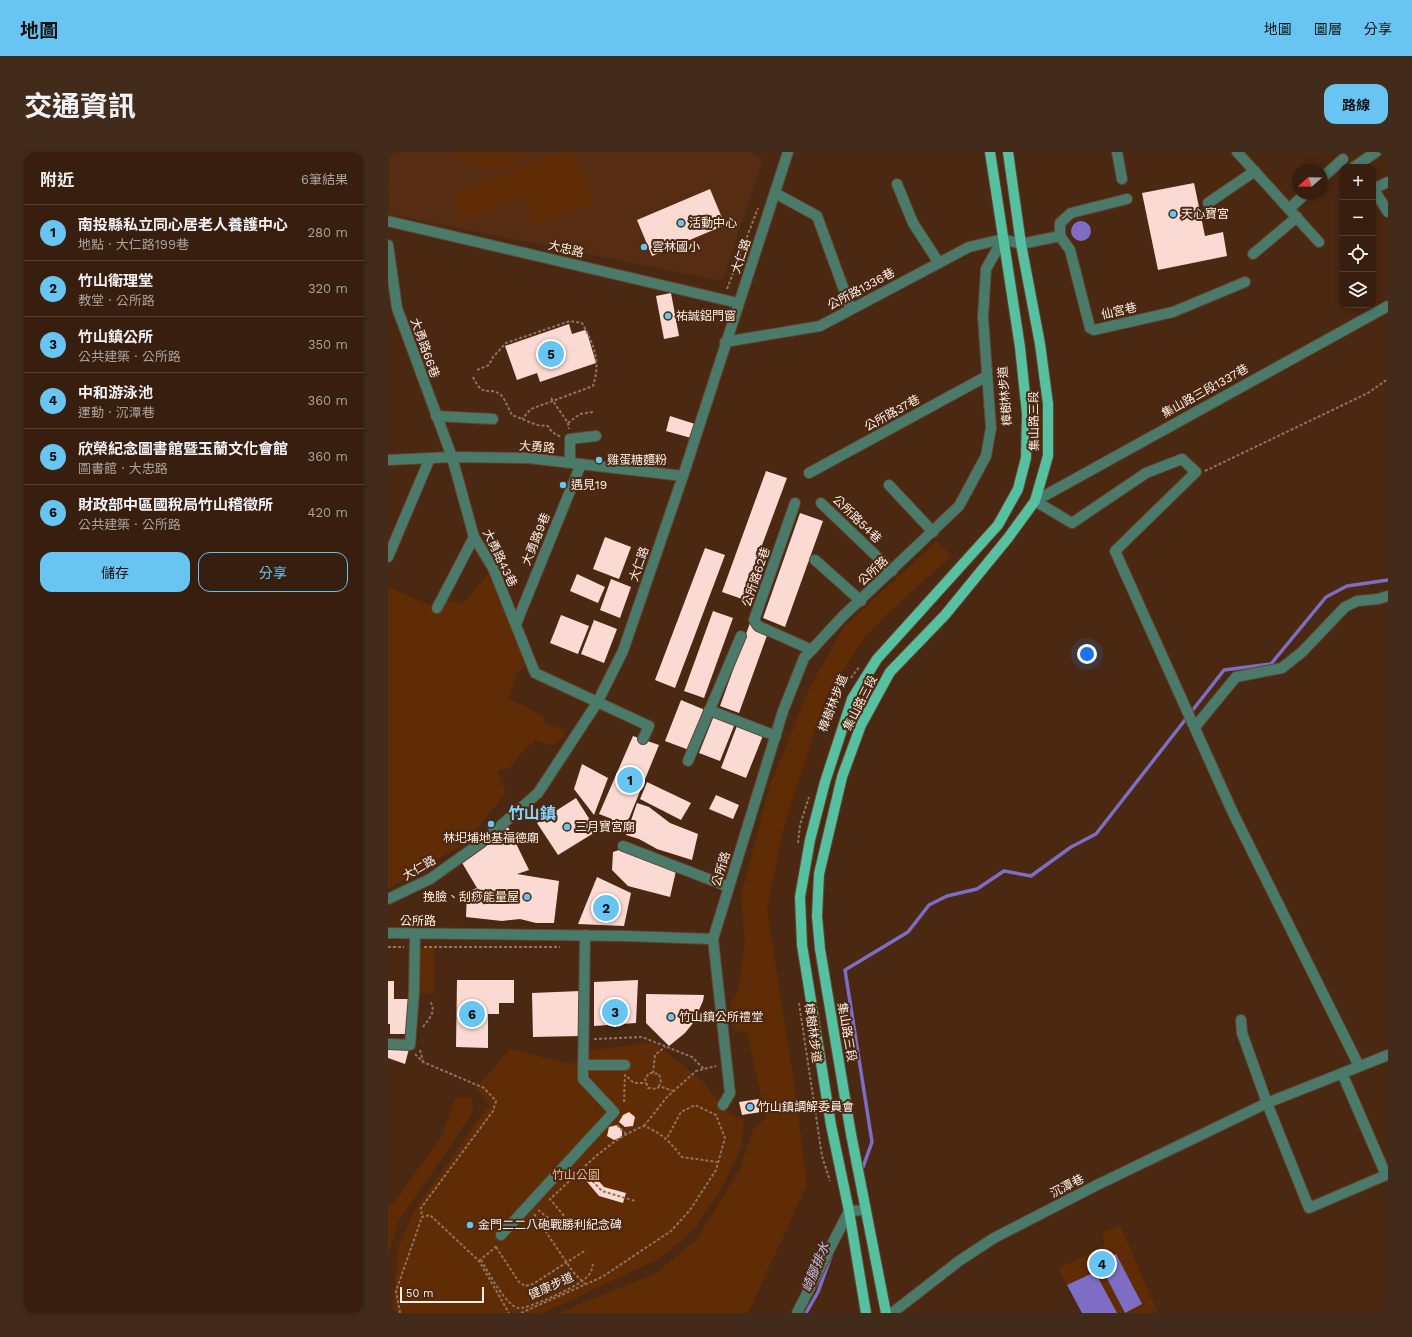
<!DOCTYPE html>
<html lang="zh-TW">
<meta charset="utf-8">
<style>
:root{--surface:#381e0e;--page:#432b1c;--text:#f1f3f6;--muted:#aba29e;--line:#523c2e;--accent:#68c4f0}
body{margin:0;font-family:"Work Sans","Noto Sans TC",sans-serif;background:var(--page);color:var(--text)}
.controls{position:absolute;right:12px;top:12px;display:grid;overflow:hidden;border-radius:8px;box-shadow:0 2px 6px #0003}
.controls button{width:36px;height:36px;display:grid;place-items:center;padding:0;border:0;border-bottom:1px solid var(--line);background:var(--surface);color:var(--text);font:20px sans-serif}
.compass{position:absolute;left:904px;top:12px;width:36px;height:36px;border-radius:50%;background:var(--surface);box-shadow:0 2px 6px #0003;rotate:250deg}
.scale{position:absolute;left:12px;bottom:10px;width:84px;box-sizing:border-box;padding-left:4px;border:2px solid #fef0e8;border-top:0;font-size:11px;line-height:14px;white-space:nowrap;color:#fef0e8;-webkit-text-stroke:3px #4a2812;paint-order:stroke}
.you{position:absolute;left:699px;top:502px;width:14px;height:14px;margin:-10px;border:3px solid #fff;border-radius:50%;background:#1a73e8;box-shadow:0 0 0 6px #1a73e833}
.badge{display:grid;place-items:center;width:26px;height:26px;border-radius:50%;background:var(--accent);color:#111;font-size:13px;font-weight:700}
.pin{position:absolute;translate:-50% -50%;border:2px solid #fff;box-shadow:0 1px 4px #0006}
.list{margin:0;padding:0;list-style:none}
h2{display:flex;justify-content:space-between;align-items:center;height:52px;margin:0;padding:0 16px;font-size:17px}
h2 small{font-size:13px;font-weight:400;color:var(--muted)}
.list li{display:grid;grid-template-columns:26px 1fr auto;gap:12px;align-items:center;box-sizing:border-box;height:56px;padding:0 16px;border-top:1px solid var(--line)}
.list b{display:block;font-size:15px;white-space:nowrap}
.list p{margin:0;font-size:13px;white-space:nowrap;color:var(--muted)}
.list em{font-size:13px;font-style:normal;color:var(--muted)}
.actions{display:flex;gap:8px;padding:12px 16px}
.actions a{flex:1;padding:9px 0;border:1px solid var(--accent);border-radius:12px;text-align:center;font-size:14px;color:var(--accent)}
.actions .main{background:var(--accent);color:#111}
.icon{flex:none;width:22px;height:22px;fill:none;stroke:currentColor;stroke-width:2;stroke-linecap:round;stroke-linejoin:round}
.map{position:relative;flex:none;width:1000px;height:1161px;overflow:hidden;border-radius:12px}
header{display:flex;align-items:center;gap:24px;box-sizing:border-box;height:56px;padding:0 20px;background:var(--accent);color:#111}
header strong{font-size:19px}
nav{display:flex;gap:22px;margin-inline-start:auto;font-size:14px}
.intro{display:flex;align-items:center;justify-content:space-between;box-sizing:border-box;height:96px;padding:0 24px}
h1{margin:0;font-size:28px}
.button{padding:10px 18px;border-radius:12px;background:var(--accent);color:#111;font-size:14px;font-weight:700}
main{display:flex;gap:24px;padding:0 24px}
aside{flex:1;background:var(--surface);border-radius:12px;box-shadow:0 2px 6px #0003}
.map>svg:first-child{display:block}
.built{fill:#562d12}
.green{fill:#602c05}
.water{fill:#7e6dc4}
.lines{fill:none;stroke-linecap:round;stroke-linejoin:round}
.stream{stroke:#7e6dc4;stroke-width:3.5}
.building{fill:#fbdad4}
.minor-casing{stroke:#634430;stroke-width:12}
.major-casing{stroke:#634430;stroke-width:12}
.path{stroke:#8d7362;stroke-width:2;stroke-dasharray:3 2;stroke-linecap:butt}
.minor{stroke:#4a7a6a;stroke-width:10}
.major{stroke:#55c1a1;stroke-width:10}
.poi-dot{fill:#68c4f0;stroke:#4a2812;stroke-width:1.5}
.labels{text-anchor:middle;stroke-width:4;stroke-linejoin:round;paint-order:stroke}
.poi-label{font-size:12px;fill:#fef0e8;stroke:#4a2812;text-anchor:start}
.street-label{font-size:12px;fill:#fef0e8;stroke:#4a2812}
.park-label{font-size:12px;fill:#f5b189;stroke:#4a2812}
.water-label{font-size:13px;font-style:italic;fill:#cbc5f3;stroke:#4a2812}
.district-label{font-size:16px;font-weight:bold;fill:#82d6ff;stroke:#4a2812}
</style>
<header>
<strong>地圖</strong>
<nav><a>地圖</a><a>圖層</a><a>分享</a></nav>
</header>
<div class="intro"><h1>交通資訊</h1><a class="button">路線</a></div>
<main>
<aside>
<h2>附近<small>6筆結果</small></h2>
<ul class="list">
<li><span class="badge">1</span><div><b>南投縣私立同心居老人養護中心</b><p>地點 · 大仁路199巷</p></div><em>280 m</em></li>
<li><span class="badge">2</span><div><b>竹山衛理堂</b><p>教堂 · 公所路</p></div><em>320 m</em></li>
<li><span class="badge">3</span><div><b>竹山鎮公所</b><p>公共建築 · 公所路</p></div><em>350 m</em></li>
<li><span class="badge">4</span><div><b>中和游泳池</b><p>運動 · 沉潭巷</p></div><em>360 m</em></li>
<li><span class="badge">5</span><div><b>欣榮紀念圖書館暨玉蘭文化會館</b><p>圖書館 · 大忠路</p></div><em>360 m</em></li>
<li><span class="badge">6</span><div><b>財政部中區國稅局竹山稽徵所</b><p>公共建築 · 公所路</p></div><em>420 m</em></li>
</ul>
<div class="actions"><a class="main">儲存</a><a>分享</a></div>
</aside>
<div class="map">
<svg width="1000" height="1161" viewBox="0 0 1000 1161">
<rect width="100%" height="100%" fill="#4a2812"/>
<polygon class="built" points="0,0 363,0 375,7 334,129 1,62"/>
<g class="green">
<path d="M 63,0 L 143,0 C 122,15 104,26 79,11 C 73,8 67,5 63,0 Z"/>
<polygon points="170,0 186,0 206,51 147,75 135,45 74,70 63,43"/>
<polygon points="549,389 563,403 477,484 437,547 396,674 379,758 407,937 419,1033 360,1161 171,1161 268,1121 309,1087 352,1017 365,978 378,966 359,880 346,879 343,850 350,841 357,788 353,744 382,633 422,535 455,476"/>
<polygon points="105,416 140,511 128,522 121,546 157,565 155,570 176,578 176,585 163,594 148,588 139,595 121,616 109,619 118,641 78,690 18,727 0,736 0,435 49,456 58,448 75,452"/>
<polygon points="27,795 47,795 46,842 26,841"/>
<polygon points="266,890 314,929 342,962 356,967 354,994 331,1041 306,1077 273,1106 154,1161 4,1161 10,1095 26,1059 101,953 88,936 122,897 181,912 190,909 199,899"/>
<polygon points="83,945 85,959 74,977 10,1070 0,1103 0,1052 4,1053 54,984 67,946"/>
<polygon points="732,1073 770,1161 694,1161 670,1117 716,1094 715,1080"/>
</g>
<g class="water">
<circle cx="693" cy="79" r="10"/>
<polygon points="728,1102 754,1152 737,1161 711,1111"/>
<polygon points="707,1120 729,1161 694,1161 679,1133"/>
</g>
<g class="lines">
<g class="stream">
<polyline points="475,1015 484,990 457,818 520,780 541,753 559,744 589,737 616,719 643,724 683,695 708,682 836,518 883,512 938,445 959,434 1000,428"/>
<polyline points="418,1161 430,1140 443,1104"/>
</g>
</g>
<g class="building">
<polygon points="806,31 817,84 835,80 839,104 770,118 754,41"/>
<polygon points="322,37 337,73 264,104 249,68"/>
<polygon points="283,141 291,184 276,187 268,144"/>
<polygon points="181,172 184,182 197,178 199,180 208,211 152,230 149,221 129,228 117,194"/>
<polygon points="282,264 307,272 303,286 278,279"/>
<polygon points="378,319 399,326 354,447 334,440"/>
<polygon points="412,361 435,369 397,475 375,466"/>
<polygon points="217,385 243,395 231,427 205,417"/>
<polygon points="317,396 337,403 287,536 267,528"/>
<polygon points="189,422 217,435 210,451 182,439"/>
<polygon points="223,427 243,435 232,466 212,458"/>
<polygon points="325,459 345,466 316,546 296,539"/>
<polygon points="173,463 201,474 190,502 162,491"/>
<polygon points="206,468 229,477 216,511 193,502"/>
<polygon points="362,471 381,478 351,561 332,554"/>
<polygon points="293,548 317,558 301,598 277,589"/>
<polygon points="327,561 348,569 332,609 311,601"/>
<polygon points="350,571 376,581 358,626 333,616"/>
<polygon points="245,584 271,593 235,681 222,675 224,667 211,662"/>
<polygon points="194,612 220,626 206,663 186,637"/>
<polygon points="259,630 303,651 293,668 252,647"/>
<polygon points="328,643 351,653 345,667 321,657"/>
<polygon points="188,646 209,679 170,703 149,671"/>
<polygon points="249,651 261,655 282,671 310,682 304,708 269,697 251,687 238,683"/>
<polygon points="120,675 141,718 129,722 171,729 166,771 148,771 132,767 114,769 78,765 79,740 89,736 73,709"/>
<polygon points="234,697 288,719 282,745 240,734 224,718 225,700"/>
<polygon points="209,725 243,741 236,774 190,772"/>
<polygon points="69,828 126,828 126,851 111,851 111,862 100,862 100,896 68,895"/>
<polygon points="250,828 248,871 206,874 206,830"/>
<polygon points="0,829 6,829 6,847 22,847 22,882 2,882 2,872 0,872"/>
<polygon points="192,839 193,884 145,885 144,841"/>
<polygon points="258,842 316,843 315,849 305,871 297,881 281,894 258,871"/>
<polygon points="0,892 22,893 17,912 0,906"/>
<polygon points="371,947 373,960 354,963 351,950"/>
<polygon points="241,960 247,965 245,974 237,975 231,970 235,963"/>
<polygon points="229,973 234,978 234,985 226,988 219,984 221,975"/>
<polygon points="202,1019 216,1035 238,1041 235,1051 211,1044 195,1025"/>
</g>
<g class="lines">
<g class="minor-casing">
<g id="minor">
<polyline points="729,0 734,27"/>
<polyline points="849,0 931,90"/>
<polyline points="966,15 988,0"/>
<polyline points="934,26 955,7"/>
<polyline points="509,32 525,71 551,111"/>
<polyline points="985,37 1000,30"/>
<polyline points="986,38 1000,60"/>
<polyline points="387,41 429,64 463,157"/>
<polyline points="820,51 867,19"/>
<polyline points="901,57 917,42"/>
<polyline points="0,69 350,151"/>
<polyline points="672,84 682,98 702,176 706,178 785,160 857,130"/>
<polyline points="0,93 9,156 64,305 86,385 105,416 147,521 261,574 255,587"/>
<polyline points="865,102 909,65"/>
<polyline points="337,190 432,174 581,95 615,87"/>
<polyline points="48,264 105,267"/>
<polyline points="0,308 64,305 140,306 295,324"/>
<polyline points="182,310 182,287 208,284"/>
<polyline points="421,321 599,224"/>
<polyline points="501,333 545,380"/>
<polyline points="647,349 684,371 758,321 794,307 808,320 727,399 845,661 971,914"/>
<polyline points="647,349 1000,154"/>
<polyline points="407,351 366,468 370,474 424,498"/>
<polyline points="433,351 504,419"/>
<polyline points="0,405 42,306"/>
<polyline points="427,408 473,449"/>
<polyline points="49,456 86,385"/>
<polyline points="128,472 193,312"/>
<polyline points="321,558 388,584"/>
<polyline points="807,575 848,525 894,516 914,500 957,455 969,449 990,447 1000,444"/>
<polyline points="300,609 353,484"/>
<polyline points="235,694 341,735"/>
<polyline points="0,747 42,727 94,690 150,641 209,551 235,499 295,324 400,0"/>
<polyline points="0,781 237,784 325,787"/>
<polyline points="853,868 854,881 879,951 921,1056 998,1023 954,921"/>
<polyline points="0,892 22,893 26,841 27,782"/>
<polyline points="195,913 237,913"/>
<polyline points="335,953 342,941 325,787 395,559 416,506 454,465 571,354 598,304 603,276 595,165 598,117 615,87 633,92 672,84 672,71 683,61 739,47"/>
<polyline points="113,1083 226,960 195,927 197,783"/>
<polyline points="409,1161 461,1059 478,1058"/>
<polyline points="504,1161 571,1109 606,1086 709,1033 879,951 1000,903"/>
</g>
</g>
<g class="major-casing">
<g id="major">
<polyline points="478,1161 461,1059 443,973 414,793 412,745 422,688 437,630 464,547 489,507 610,373 630,337 638,306 639,262 632,195 602,0"/>
<polyline points="498,1161 463,982 432,797 429,764 431,722 454,625 473,573 502,520 557,463 620,386 647,349 660,304 660,252 652,192 633,92 620,0"/>
</g>
</g>
<g class="path">
<polyline points="339,137 370,56"/>
<path d="M 89,218 L 101,213 L 105,205 L 118,191 L 182,169 L 194,171 C 206,192 213,210 205,234 L 143,257 L 134,267"/>
<path d="M 85,225 C 96,248 100,233 113,243 C 117,247 121,258 124,263 L 149,273 L 160,274 L 164,280 L 173,285"/>
<polyline points="163,246 180,271 181,277"/>
<polyline points="180,271 192,262 205,260"/>
<polyline points="817,319 980,241 1000,227"/>
<polyline points="463,526 471,515"/>
<polyline points="410,691 412,673 421,645"/>
<polyline points="0,795 16,795"/>
<polyline points="36,795 172,795"/>
<polyline points="411,851 434,1004 442,1029"/>
<path d="M 35,875 C 41,866 49,860 42,849"/>
<polyline points="206,887 254,885 304,905 316,917"/>
<polyline points="32,898 35,909"/>
<polyline points="27,902 35,910 96,936 108,949 105,959 33,1056 34,1065"/>
<polyline points="265,921 267,903 277,895"/>
<polyline points="271,934 269,937 260,936 257,927 261,921 271,922 273,930 271,934 285,939"/>
<polyline points="236,950 237,923 246,931 258,931"/>
<polyline points="229,973 238,982"/>
<polyline points="256,974 279,945 308,919 328,914"/>
<polyline points="194,1018 214,1039 247,1049"/>
<path d="M 150,1058 L 175,1077 L 182,1071 L 162,1047 C 191,1021 219,988 256,974 C 275,982 281,989 294,1005 L 329,1010"/>
<polyline points="146,1062 185,1120 197,1132"/>
<polyline points="108,1095 131,1130 137,1134 145,1132 198,1098"/>
<path d="M 93,1108 C 100,1119 117,1153 130,1156 C 139,1158 193,1133 199,1125 C 203,1121 204,1117 205,1112"/>
<polyline points="91,1109 110,1093"/>
<polyline points="12,1161 8,1139 34,1065 42,1063 91,1109 121,1161"/>
<polyline points="133,1161 214,1125 283,1079 302,1058 328,1018 337,986 328,963 307,953 293,960 279,986"/>
</g>
<use href="#minor" class="minor"/>
<use href="#major" class="major"/>
</g>
<g class="poi-dot">
<circle cx="785" cy="62" r="4"/>
<circle cx="293" cy="71" r="4"/>
<circle cx="256" cy="95" r="4"/>
<circle cx="280" cy="164" r="4"/>
<circle cx="211" cy="308" r="4"/>
<circle cx="175" cy="333" r="4"/>
<circle cx="103" cy="672" r="4"/>
<circle cx="179" cy="675" r="4"/>
<circle cx="139" cy="745" r="4"/>
<circle cx="283" cy="865" r="4"/>
<circle cx="362" cy="955" r="4"/>
<circle cx="82" cy="1073" r="4"/>
</g>
<g class="labels">
<g class="poi-label">
<text x="793" y="66">天心寶宮</text>
<text x="301" y="75">活動中心</text>
<text x="264" y="99">雲林國小</text>
<text x="288" y="168">祐誠鋁門窗</text>
<text x="219" y="312">雞蛋糖麵粉</text>
<text x="183" y="337">遇見19</text>
<text x="187" y="679">三月寶宮廟</text>
<text x="103" y="690" text-anchor="middle">林圯埔地基福德廟</text>
<text x="131" y="749" text-anchor="end">挽臉、刮痧能量屋</text>
<text x="291" y="869">竹山鎮公所禮堂</text>
<text x="370" y="959">竹山鎮調解委員會</text>
<text x="90" y="1077">金門二二八砲戰勝利紀念碑</text>
</g>
<g class="street-label">
<text transform="translate(178 97) rotate(13)" y="4">大忠路</text>
<text transform="translate(353 104) rotate(-71)" y="4">大仁路</text>
<text transform="translate(473 137) rotate(-28)" y="4">公所路1336巷</text>
<text transform="translate(731 159) rotate(-13)" y="4">仙宮巷</text>
<text transform="translate(37 196) rotate(70)" y="4">大勇路66巷</text>
<text transform="translate(817 239) rotate(-29)" y="4">集山路三段1337巷</text>
<text transform="translate(617 244) rotate(-95)" y="4">樟樹林步道</text>
<text transform="translate(504 261) rotate(-29)" y="4">公所路37巷</text>
<text transform="translate(646 269) rotate(-91)" y="4">集山路三段</text>
<text transform="translate(149 295) rotate(4)" y="4">大勇路</text>
<text transform="translate(469 367) rotate(44)" y="4">公所路54巷</text>
<text transform="translate(148 387) rotate(-68)" y="4">大勇路9巷</text>
<text transform="translate(112 406) rotate(64)" y="4">大勇路43巷</text>
<text transform="translate(251 412) rotate(-71)" y="4">大仁路</text>
<text transform="translate(485 419) rotate(-43)" y="4">公所路</text>
<text transform="translate(368 425) rotate(-71)" y="4">公所路62巷</text>
<text transform="translate(445 551) rotate(-69)" y="4">樟樹林步道</text>
<text transform="translate(472 551) rotate(-63)" y="4">集山路三段</text>
<text transform="translate(31 716) rotate(-30)" y="4">大仁路</text>
<text transform="translate(333 717) rotate(-73)" y="4">公所路</text>
<text x="30" y="773">公所路</text>
<text transform="translate(459 880) rotate(80)" y="4">集山路三段</text>
<text transform="translate(425 881) rotate(82)" y="4">樟樹林步道</text>
<text transform="translate(679 1034) rotate(-27)" y="4">沉潭巷</text>
<text transform="translate(163 1134) rotate(-24)" y="4">健康步道</text>
</g>
<g class="park-label">
<text x="188" y="1027">竹山公園</text>
</g>
<g class="water-label">
<text transform="translate(427 1115) rotate(-68)" y="5">崎腳排水</text>
</g>
<g class="district-label">
<text x="144" y="667">竹山鎮</text>
</g>
</g>
</svg>
<div class="controls">
<button>+</button>
<button>−</button>
<button><svg class="icon" aria-label="locate" viewBox="0 0 24 24"><circle cx="12" cy="12" r="6"/><path d="M12 2v4M12 18v4M2 12h4M18 12h4"/></svg></button>
<button><svg class="icon" aria-label="layers" viewBox="0 0 24 24"><path d="M12 4l9 5-9 5-9-5zM3 14l9 5 9-5"/></svg></button>
</div>
<svg class="compass" viewBox="-18 -18 36 36"><path d="M0-13l5 13h-10z" fill="#e53935"/><path d="M0 13l5-13h-10z" fill="#aba29e"/></svg>
<div class="scale">50 m</div>
<div class="you"></div>
<div class="pin badge" style="left:242px;top:628px">1</div>
<div class="pin badge" style="left:218px;top:756px">2</div>
<div class="pin badge" style="left:227px;top:860px">3</div>
<div class="pin badge" style="left:714px;top:1112px">4</div>
<div class="pin badge" style="left:163px;top:202px">5</div>
<div class="pin badge" style="left:84px;top:862px">6</div>
</div>
</main>
